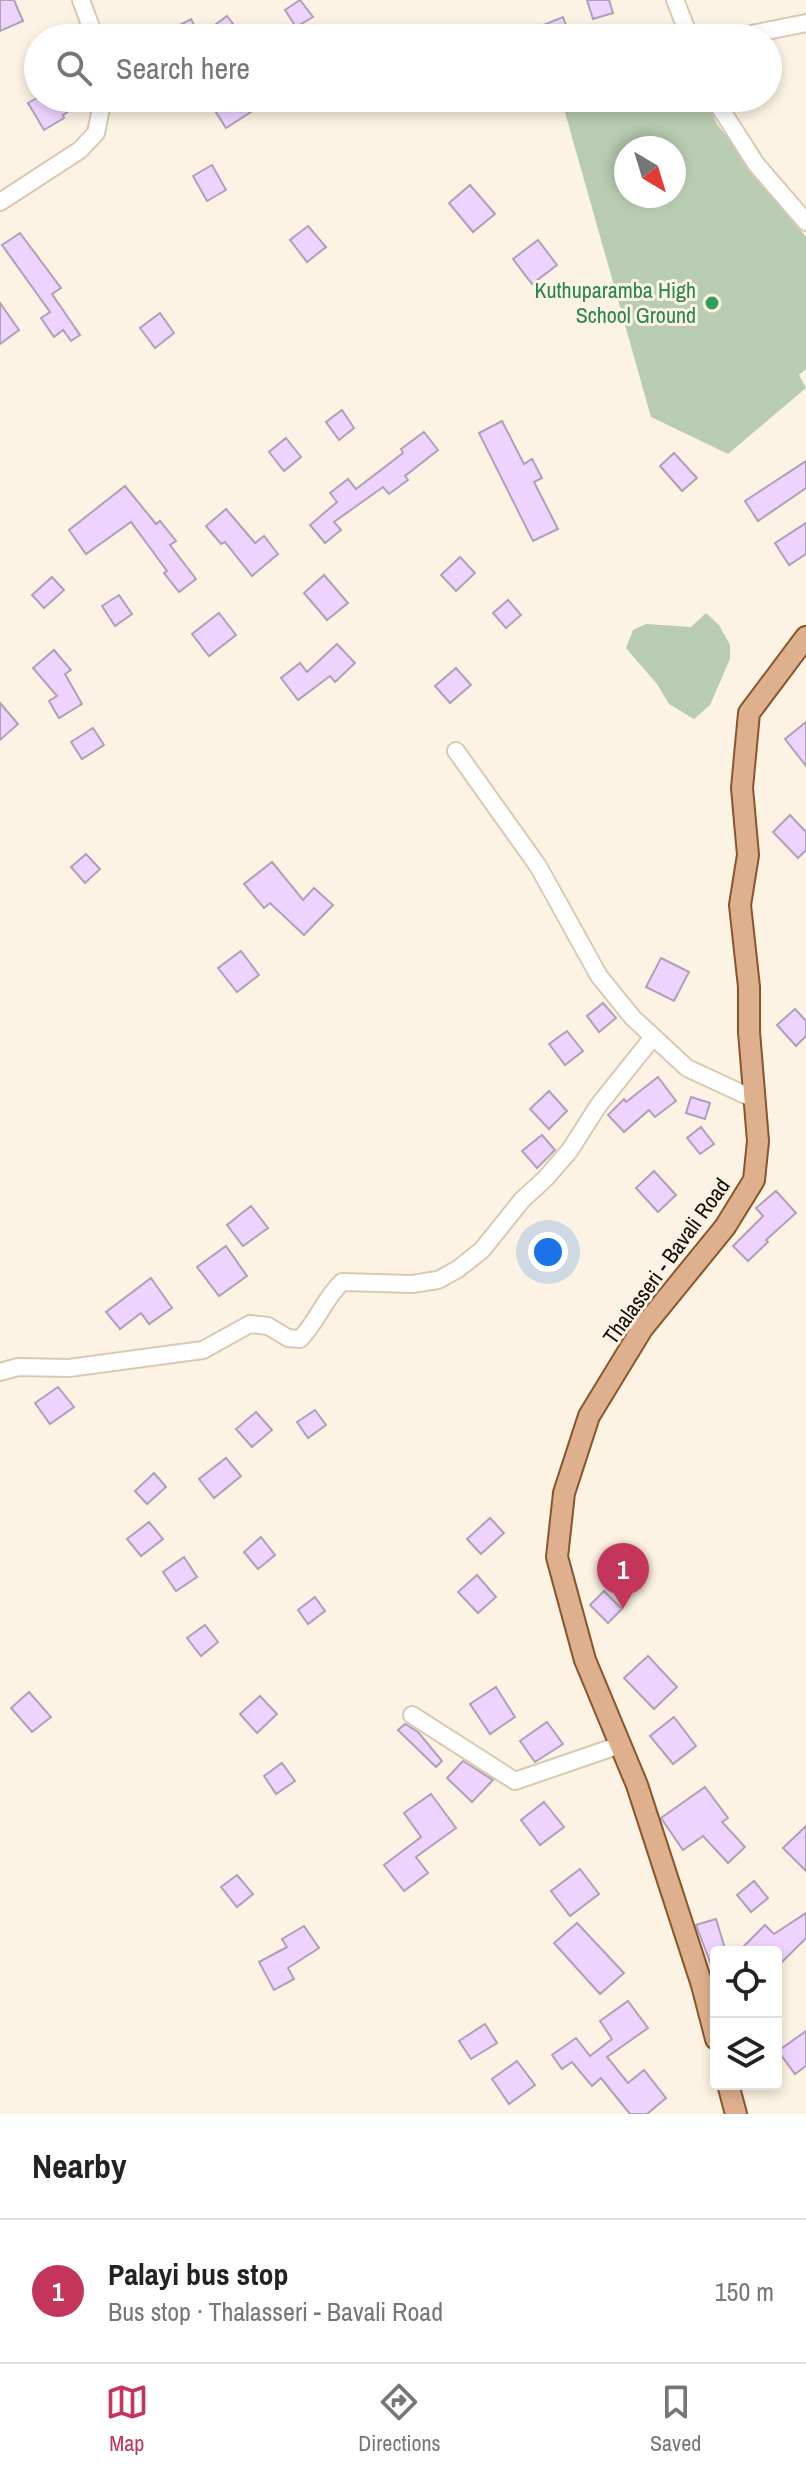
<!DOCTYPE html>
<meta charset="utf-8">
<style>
:root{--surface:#fff;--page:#f2f2f2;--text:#222;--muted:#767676;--line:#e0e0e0;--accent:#c4355c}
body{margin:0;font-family:"Archivo Narrow",sans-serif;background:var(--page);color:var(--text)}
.controls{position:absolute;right:24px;bottom:24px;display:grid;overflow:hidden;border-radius:8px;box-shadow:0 4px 12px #0003}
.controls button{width:72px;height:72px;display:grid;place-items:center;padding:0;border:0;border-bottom:2px solid var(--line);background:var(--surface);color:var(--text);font:40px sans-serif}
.compass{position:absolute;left:614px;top:136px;width:72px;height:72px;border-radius:50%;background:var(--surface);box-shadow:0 4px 12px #0003;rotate:142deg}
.you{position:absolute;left:548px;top:1252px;width:28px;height:28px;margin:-20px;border:6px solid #fff;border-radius:50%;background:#1a73e8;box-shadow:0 0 0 12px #1a73e833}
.badge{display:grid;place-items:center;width:52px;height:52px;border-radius:50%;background:var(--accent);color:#fff;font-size:26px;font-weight:700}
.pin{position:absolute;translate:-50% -66px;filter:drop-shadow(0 2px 4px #0008)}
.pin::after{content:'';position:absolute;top:42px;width:28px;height:24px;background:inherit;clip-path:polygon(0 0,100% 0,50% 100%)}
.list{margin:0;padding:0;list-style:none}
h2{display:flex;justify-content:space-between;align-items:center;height:104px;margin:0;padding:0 32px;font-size:34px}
h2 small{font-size:26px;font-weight:400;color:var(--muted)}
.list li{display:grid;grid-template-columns:52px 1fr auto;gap:24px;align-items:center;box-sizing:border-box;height:144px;padding:0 32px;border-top:2px solid var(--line)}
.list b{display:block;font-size:30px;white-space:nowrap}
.list p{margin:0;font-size:26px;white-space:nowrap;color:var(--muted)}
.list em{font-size:26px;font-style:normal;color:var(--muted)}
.icon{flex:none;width:44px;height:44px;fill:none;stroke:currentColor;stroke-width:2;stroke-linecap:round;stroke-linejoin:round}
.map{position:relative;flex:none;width:806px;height:2114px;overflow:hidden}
.search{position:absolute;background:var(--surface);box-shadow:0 4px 12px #0003;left:24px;right:24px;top:24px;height:88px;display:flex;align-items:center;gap:20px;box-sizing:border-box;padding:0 28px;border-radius:44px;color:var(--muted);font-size:30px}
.sheet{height:248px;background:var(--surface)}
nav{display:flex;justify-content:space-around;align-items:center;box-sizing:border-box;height:112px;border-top:2px solid var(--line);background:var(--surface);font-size:22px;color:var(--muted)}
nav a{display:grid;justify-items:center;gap:4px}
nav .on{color:var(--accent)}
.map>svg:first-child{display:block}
.green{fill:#b7ccb0;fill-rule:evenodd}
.building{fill:#efd3ff;stroke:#afa0b7;stroke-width:2}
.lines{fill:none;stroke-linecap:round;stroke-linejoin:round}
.minor-casing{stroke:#dac9b1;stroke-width:20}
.major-casing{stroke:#89562c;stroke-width:24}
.minor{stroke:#fff;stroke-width:16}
.major{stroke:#dfb08d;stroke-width:20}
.leisure-dot{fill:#2e9e5b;stroke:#fdf3e4;stroke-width:3}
.labels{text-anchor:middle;stroke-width:6;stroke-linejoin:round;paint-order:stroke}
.leisure-label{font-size:22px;fill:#27864d;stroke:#fdf3e4;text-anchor:end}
.street-label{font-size:22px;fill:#130e06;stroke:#fdf3e4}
</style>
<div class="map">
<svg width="806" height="2114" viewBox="0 0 806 2114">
<rect width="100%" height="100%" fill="#fdf3e4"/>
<g class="green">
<path d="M 561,98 L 706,98 L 717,124 L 806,237 L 806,369 L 799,375 L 806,388 L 728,454 L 651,417 ZM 626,148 L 674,148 L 674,196 L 626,196 Z"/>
<polygon points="706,613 719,625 730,645 730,659 710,705 694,719 669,704 657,684 626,648 633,630 646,624 691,627"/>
</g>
<g class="building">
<polygon points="0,0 14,0 23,21 0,31"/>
<polygon points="300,0 313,17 296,27 285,10"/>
<polygon points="587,0 609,0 613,13 593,19"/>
<polygon points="227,16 244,38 177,38 172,29 191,19 200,36"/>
<polygon points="563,17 569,33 547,38 543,25"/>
<polygon points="37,98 89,98 63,115 64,118 44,130 28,103"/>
<polygon points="207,98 247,98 254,110 226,128"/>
<polygon points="212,165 226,190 207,201 193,176"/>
<polygon points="470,185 495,214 473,232 449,203"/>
<polygon points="308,226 326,247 307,262 290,240"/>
<polygon points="20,233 61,288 52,294 80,335 71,341 63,330 54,337 41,318 50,312 2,245"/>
<polygon points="538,240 557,265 532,284 513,259"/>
<polygon points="0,303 19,330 0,344"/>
<polygon points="160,313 174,333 155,348 140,328"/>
<polygon points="342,410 354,428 339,440 326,422"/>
<polygon points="502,421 524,464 532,459 542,478 534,482 558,529 533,541 479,433"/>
<polygon points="424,432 438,450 405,476 408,480 389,494 383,487 334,522 341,530 325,543 310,525 337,502 330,493 348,479 356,489 403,453 401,449"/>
<polygon points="286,438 301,457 284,471 269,452"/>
<polygon points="674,453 697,478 682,491 660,466"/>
<polygon points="806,461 806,488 758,521 745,501"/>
<polygon points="125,486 156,524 160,521 176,541 170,545 196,579 179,592 164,573 167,571 131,522 86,554 69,530"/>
<polygon points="226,509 255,543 264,536 278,554 252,576 225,542 221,544 206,526"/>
<polygon points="806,523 806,554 789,565 775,543"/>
<polygon points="460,557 475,573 456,591 441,575"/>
<polygon points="324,575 348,603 327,620 304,593"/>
<polygon points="52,577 64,590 44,608 32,595"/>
<polygon points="119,595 132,614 115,626 102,606"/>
<polygon points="508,600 521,615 506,628 493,613"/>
<polygon points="219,613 236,635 209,656 192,634"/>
<polygon points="337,644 355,663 335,682 330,676 298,700 281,678 300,663 307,672"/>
<polygon points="54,650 71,670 65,674 82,704 59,718 49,701 57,696 33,668"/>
<polygon points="456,668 471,685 450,703 435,686"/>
<polygon points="0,703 18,724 0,740"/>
<polygon points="806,722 806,766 785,739"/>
<polygon points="93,728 104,745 82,759 71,742"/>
<polygon points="790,815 806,832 806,850 798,858 773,832"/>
<polygon points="86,854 100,869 85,883 71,867"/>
<polygon points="272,862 303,900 314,888 333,905 304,935 270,903 264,908 244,884"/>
<polygon points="241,951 259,975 237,992 218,968"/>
<polygon points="661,958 689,972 674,1001 646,987"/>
<polygon points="603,1003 616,1018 599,1032 587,1016"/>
<polygon points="795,1009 806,1021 806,1036 796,1046 777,1025"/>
<polygon points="567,1031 583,1051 565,1065 549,1044"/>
<polygon points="658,1077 676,1101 655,1117 649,1110 624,1132 608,1115 624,1099 626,1102"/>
<polygon points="549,1091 567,1111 549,1129 530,1109"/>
<polygon points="691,1097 710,1103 705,1119 686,1113"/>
<polygon points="701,1127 714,1144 700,1154 687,1138"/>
<polygon points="542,1135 555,1150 537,1168 522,1151"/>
<polygon points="654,1171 676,1195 658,1212 636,1188"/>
<polygon points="776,1191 796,1213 766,1240 768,1242 748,1261 733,1246 763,1216 756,1208"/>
<polygon points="251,1206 268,1228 243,1246 227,1225"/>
<polygon points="226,1246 247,1276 219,1296 197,1267"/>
<polygon points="151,1278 172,1308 149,1324 141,1313 120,1329 106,1312"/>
<polygon points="58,1387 74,1407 50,1424 35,1403"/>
<polygon points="315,1410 326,1425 308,1438 297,1422"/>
<polygon points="256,1412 272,1430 252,1447 236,1429"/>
<polygon points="226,1458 241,1476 214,1498 199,1479"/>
<polygon points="154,1473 166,1487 147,1504 135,1491"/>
<polygon points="490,1518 504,1533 481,1554 467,1539"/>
<polygon points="149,1522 163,1539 141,1556 127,1539"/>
<polygon points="261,1537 275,1555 258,1569 244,1552"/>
<polygon points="184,1557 197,1577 176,1591 163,1572"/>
<polygon points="477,1575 496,1597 478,1613 458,1592"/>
<polygon points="604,1591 622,1609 608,1623 590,1605"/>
<polygon points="315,1597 325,1611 308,1624 298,1610"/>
<polygon points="205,1625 218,1642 201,1656 187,1638"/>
<polygon points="648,1656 677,1687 654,1709 624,1678"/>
<polygon points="496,1687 515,1717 490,1734 470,1704"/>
<polygon points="29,1692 51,1717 32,1732 11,1708"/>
<polygon points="260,1696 277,1714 257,1733 240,1714"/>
<polygon points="674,1717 696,1746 673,1764 650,1736"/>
<polygon points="547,1722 563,1744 535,1762 520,1741"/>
<polygon points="405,1724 418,1732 442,1761 436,1767 398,1730"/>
<polygon points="463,1761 493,1780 472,1802 447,1778"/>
<polygon points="282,1763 295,1781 276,1794 264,1776"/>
<polygon points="705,1787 728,1818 722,1822 745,1847 728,1863 703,1836 683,1850 661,1818"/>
<polygon points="431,1794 456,1828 416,1857 428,1873 404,1891 384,1865 421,1837 404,1813"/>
<polygon points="544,1802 564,1827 540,1845 521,1820"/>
<polygon points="806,1826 806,1871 783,1848"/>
<polygon points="580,1869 599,1894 570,1916 551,1891"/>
<polygon points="237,1875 253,1894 237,1907 221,1887"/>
<polygon points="754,1881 768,1898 751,1912 737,1895"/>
<polygon points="806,1913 806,1938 776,1968 776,1952 738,1952 765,1925 774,1934"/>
<polygon points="716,1919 726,1952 716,1952 716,1978 696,1925"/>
<polygon points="577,1923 624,1973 600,1994 554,1943"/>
<polygon points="304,1926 319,1948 288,1968 294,1979 274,1990 259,1962 287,1947 282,1939"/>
<polygon points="628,2001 648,2028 607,2057 628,2083 644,2070 666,2098 647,2114 630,2114 601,2078 592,2086 572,2062 562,2069 552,2055 576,2038 590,2056 612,2039 600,2021"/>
<polygon points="485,2024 497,2043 471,2059 459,2041"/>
<polygon points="806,2031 806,2066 795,2074 778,2051"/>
<polygon points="517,2061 535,2085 509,2104 492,2079"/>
</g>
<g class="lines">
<g class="minor-casing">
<g id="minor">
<polyline points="81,0 95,38"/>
<polyline points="675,0 690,38"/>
<polyline points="732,38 806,23"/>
<polyline points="714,98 756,164 806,222"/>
<polyline points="0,202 80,150 96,133 103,98"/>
<polyline points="456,751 538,866 599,976 633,1018 687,1068 754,1099"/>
<path d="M 0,1372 L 18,1367 L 69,1368 L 203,1350 L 250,1324 L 268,1326 L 288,1338 L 300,1339 C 317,1322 324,1299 342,1282 L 412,1284 L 438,1280 L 458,1269 L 482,1250 L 522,1200 L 546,1178 L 570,1150 L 598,1106 L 653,1037"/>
<polyline points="412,1715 515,1781 620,1745"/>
</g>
</g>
<g class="major-casing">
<g id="major">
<polyline points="716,2039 702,1985 637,1785 585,1660 557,1557 564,1493 589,1416 642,1329 725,1227 754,1180 758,1141 749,1032 749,987 740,905 748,855 742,788 749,713 806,637"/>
<polyline points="728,2084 736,2114"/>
</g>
</g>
<use href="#minor" class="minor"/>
<use href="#major" class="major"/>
</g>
<circle class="leisure-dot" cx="712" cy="303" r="8"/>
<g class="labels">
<g class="leisure-label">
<text x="696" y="298">Kuthuparamba High<tspan x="696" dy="25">School Ground</tspan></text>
</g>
<g class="street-label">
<text transform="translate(666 1261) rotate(-54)" y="8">Thalasseri - Bavali Road</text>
</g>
</g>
</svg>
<div class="controls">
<button><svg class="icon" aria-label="locate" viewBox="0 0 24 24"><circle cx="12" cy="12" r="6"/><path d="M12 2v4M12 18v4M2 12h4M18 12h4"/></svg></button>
<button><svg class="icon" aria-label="layers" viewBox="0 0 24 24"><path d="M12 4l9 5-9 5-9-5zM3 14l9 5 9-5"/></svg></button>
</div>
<svg class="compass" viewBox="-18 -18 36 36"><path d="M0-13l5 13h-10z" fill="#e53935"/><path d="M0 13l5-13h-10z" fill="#767676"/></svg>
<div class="you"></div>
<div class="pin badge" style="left:623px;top:1609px">1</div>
<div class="search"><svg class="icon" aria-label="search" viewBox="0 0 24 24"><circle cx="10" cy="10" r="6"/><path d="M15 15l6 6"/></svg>Search here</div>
</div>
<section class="sheet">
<h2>Nearby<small></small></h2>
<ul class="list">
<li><span class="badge">1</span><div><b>Palayi bus stop</b><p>Bus stop · Thalasseri - Bavali Road</p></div><em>150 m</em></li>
</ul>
</section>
<nav>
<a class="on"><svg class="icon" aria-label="map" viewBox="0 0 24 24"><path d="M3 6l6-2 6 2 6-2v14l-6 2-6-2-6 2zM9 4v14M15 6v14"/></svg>Map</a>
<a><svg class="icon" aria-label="directions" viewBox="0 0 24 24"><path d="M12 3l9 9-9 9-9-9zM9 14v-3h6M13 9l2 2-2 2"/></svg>Directions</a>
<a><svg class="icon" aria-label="saved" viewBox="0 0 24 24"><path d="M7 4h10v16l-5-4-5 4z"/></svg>Saved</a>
</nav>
